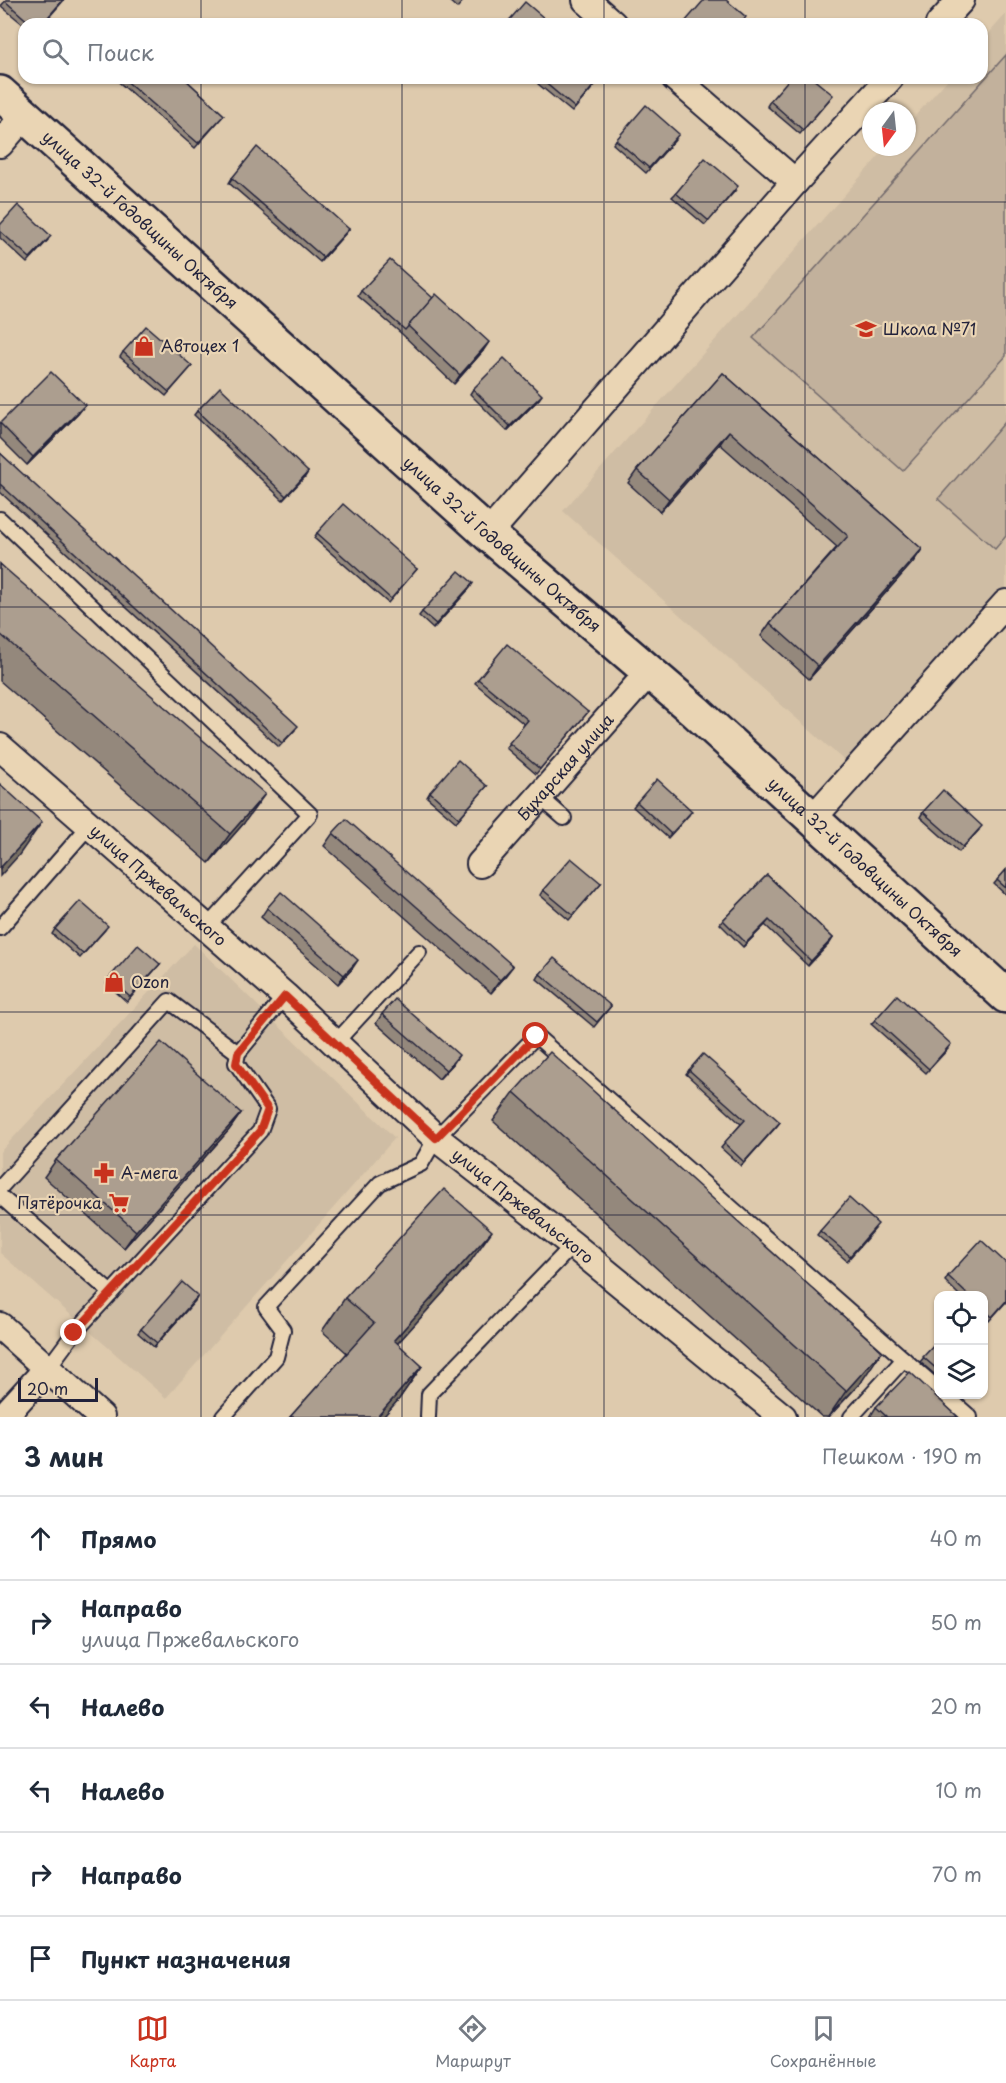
<!DOCTYPE html>
<html lang="ru">
<meta charset="utf-8">
<style>
:root{--surface:#fff;--page:#f2f2f3;--text:#1f2937;--muted:#747a83;--line:#e0e1e3;--accent:#c8321e}
body{margin:0;font-family:"Playpen Sans",sans-serif;background:var(--page);color:var(--text)}
.controls{position:absolute;right:18px;bottom:18px;display:grid;overflow:hidden;border-radius:12px;box-shadow:0 2px 4px #0004}
.controls button{width:54px;height:54px;display:grid;place-items:center;padding:0;border:0;border-bottom:2px solid var(--line);background:var(--surface);color:var(--text);font:30px sans-serif}
.compass{position:absolute;left:862px;top:102px;width:54px;height:54px;border-radius:50%;background:var(--surface);box-shadow:0 2px 4px #0004;rotate:195deg}
.scale{position:absolute;left:18px;bottom:15px;width:80px;box-sizing:border-box;padding-left:6px;border:3px solid #22223b;border-top:0;font-size:16px;line-height:21px;white-space:nowrap;color:#22223b;-webkit-text-stroke:4px #ead5b4;paint-order:stroke}
.stop{position:absolute;width:18px;height:18px;margin:-14px;border:4px solid #c8321e;border-radius:50%;background:#fff}
.stop.end{background:#c8321e;border-color:#fff;box-shadow:0 2px 6px #0008}
.list{margin:0;padding:0;list-style:none}
h2{display:flex;justify-content:space-between;align-items:center;height:78px;margin:0;padding:0 24px;font-size:26px}
h2 small{font-size:20px;font-weight:400;color:var(--muted)}
.list li{display:grid;grid-template-columns:39px 1fr auto;gap:18px;align-items:center;box-sizing:border-box;height:84px;padding:0 24px;border-top:2px solid var(--line)}
.list b{display:block;font-size:22px;white-space:nowrap}
.list p{margin:0;font-size:20px;white-space:nowrap;color:var(--muted)}
.list em{font-size:20px;font-style:normal;color:var(--muted)}
.icon{flex:none;width:33px;height:33px;fill:none;stroke:currentColor;stroke-width:2;stroke-linecap:round;stroke-linejoin:round}
.map{position:relative;flex:none;width:1006px;height:1417px;overflow:hidden}
.search{position:absolute;background:var(--surface);box-shadow:0 2px 4px #0004;left:18px;right:18px;top:18px;height:66px;display:flex;align-items:center;gap:15px;box-sizing:border-box;padding:0 21px;border-radius:18px;color:var(--muted);font-size:22px}
.sheet{height:582px;background:var(--surface)}
nav{display:flex;justify-content:space-around;align-items:center;box-sizing:border-box;height:84px;border-top:2px solid var(--line);background:var(--surface);font-size:16px;color:var(--muted)}
nav a{display:grid;justify-items:center;gap:3px}
nav .on{color:var(--accent)}
.map>svg:first-child{display:block}
.built{fill:#cfbda4}
.green{fill:#c2b19c;stroke:#726a6c;stroke-width:1.5}
.lines{fill:none;stroke-linecap:round;stroke-linejoin:round}
.service-casing{stroke:#22223b;stroke-width:18}
.minor-casing{stroke:#22223b;stroke-width:30}
.secondary-casing{stroke:#22223b;stroke-width:38}
.service{stroke:#ead5b4;stroke-width:14}
.minor{stroke:#ead5b4;stroke-width:26}
.secondary{stroke:#ead5b4;stroke-width:33}
.wall{fill:#94887b;stroke:#22223b;stroke-width:1.5}
.shaded-wall{fill:#786f64;stroke:#22223b;stroke-width:1.5}
.building{fill:#ac9e8f;stroke:#22223b;stroke-width:1.5}
.route{stroke:#c8321e;stroke-width:8}
.grid{fill:none;stroke:#22223b;stroke-width:1.5;stroke-opacity:0.55}
.labels{text-anchor:middle;stroke-width:4.5;stroke-linejoin:round;paint-order:stroke}
.street-label{font-size:16px;fill:#22223b;stroke:#ead5b4}
.poi-label{font-size:16px;fill:#22223b;stroke:#ead5b4;text-anchor:start}
</style>
<div class="map">
<svg width="1006" height="1417" viewBox="0 0 1006 1417">
<rect width="100%" height="100%" fill="#decaad"/>
<filter id="ink" filterUnits="userSpaceOnUse"><feTurbulence type="fractalNoise" baseFrequency=".0167" numOctaves="2"/><feDisplacementMap in="SourceGraphic" scale="12" xChannelSelector="R" yChannelSelector="G"/><feConvolveMatrix kernelMatrix="1 2 1 2 8 2 1 2 1" color-interpolation-filters="sRGB"/></filter>
<g filter="url(#ink)">
<g class="built">
<polygon points="1006,14 1006,588 849,765 563,511 887,147 907,147 907,125 949,78 982,78 982,41"/>
<polygon points="194,944 395,1138 166,1398 0,1253 0,1152"/>
</g>
<g class="green">
<polygon points="1006,55 1006,356 903,471 753,338"/>
<polygon points="1006,421 1006,536 995,549 938,499"/>
</g>
<g class="lines">
<g class="service-casing">
<g id="service">
<polyline points="0,519 310,814 206,928"/>
<polyline points="539,796 564,818"/>
<polyline points="0,928 89,826"/>
<polyline points="335,1043 419,952"/>
<polyline points="0,1188 169,1001 238,1053"/>
<polyline points="0,1196 111,1293"/>
<polyline points="48,1368 74,1333 260,1131 268,1109 236,1063 238,1053 285,996"/>
<polyline points="944,1394 970,1417"/>
<polyline points="223,1417 276,1357 283,1330 266,1307 380,1183 421,1164 436,1138 536,1036 938,1389"/>
<polyline points="428,1417 429,1394 573,1245"/>
<polyline points="851,1417 904,1359"/>
</g>
</g>
<g class="minor-casing">
<g id="minor">
<polyline points="586,0 613,24"/>
<polyline points="939,24 961,0"/>
<polyline points="675,78 795,182"/>
<polyline points="0,144 25,115"/>
<polyline points="488,534 795,182 890,78"/>
<path id="s1" d="M 0,747 L 285,996 L 436,1138 L 573,1245 L 783,1417"/>
<polyline points="813,818 1006,603"/>
<path id="s2" d="M 480,864 L 650,671"/>
<polyline points="0,1326 101,1417"/>
<polyline points="3,1417 48,1368"/>
</g>
</g>
<g class="secondary-casing">
<g id="secondary">
<path id="s3" d="M 0,93 L 488,534 L 695,711 L 1006,996"/>
</g>
</g>
<use href="#service" class="service"/>
<use href="#minor" class="minor"/>
<use href="#secondary" class="secondary"/>
</g>
<g class="wall">
<polygon points="6,0 64,0 43,24 24,24 24,25 1,6"/>
<polygon points="448,0 464,0 457,8"/>
<polygon points="114,78 184,78 224,115 195,148"/>
<polygon points="543,78 601,78 572,112 538,84"/>
<polygon points="829,100 800,134 767,106 770,101"/>
<polygon points="676,139 646,173 613,144 616,140"/>
<polygon points="232,178 349,229 320,262 229,183"/>
<polygon points="735,191 705,225 672,197 676,193"/>
<polygon points="0,225 48,240 27,263 0,238"/>
<polygon points="361,291 433,298 483,351 454,384 402,334 358,296"/>
<polygon points="123,352 192,366 166,396 120,357"/>
<polygon points="723,373 922,549 913,562 809,679 761,636 770,623 837,547 720,444 660,512 628,483 637,470"/>
<polygon points="473,389 539,399 507,431 470,394"/>
<polygon points="85,405 78,414 27,465 0,438 0,423"/>
<polygon points="197,411 308,472 283,500 194,415"/>
<polygon points="0,453 295,730 279,747 0,492"/>
<polygon points="317,533 417,569 388,603 314,538"/>
<polygon points="0,564 244,823 209,863 0,681"/>
<polygon points="473,583 433,629 419,616 422,612"/>
<polygon points="478,679 588,712 536,774 506,748 525,725 475,683"/>
<polygon points="487,786 456,822 427,797 430,792"/>
<polygon points="637,802 689,815 668,838 633,807"/>
<polygon points="923,812 979,830 959,852 920,817"/>
<polygon points="333,833 503,979 491,993 324,846"/>
<polygon points="1006,870 1006,895 994,884"/>
<polygon points="767,875 833,938 808,966 765,925 743,947 720,924 723,920"/>
<polygon points="601,883 569,920 540,895 543,890"/>
<polygon points="267,908 352,969 338,984 261,917"/>
<polygon points="55,929 105,930 80,958 52,934"/>
<polygon points="160,964 127,1002 106,983 109,978"/>
<polygon points="540,974 611,1006 594,1027 537,979"/>
<polygon points="382,1014 453,1064 439,1079 376,1023"/>
<polygon points="875,1020 948,1049 926,1073 871,1024"/>
<polygon points="689,1070 780,1122 741,1166 721,1148 741,1124 686,1074"/>
<polygon points="514,1092 862,1381 829,1417 822,1417 493,1121"/>
<polygon points="241,1113 229,1130 124,1248 44,1177 56,1160"/>
<polygon points="875,1229 847,1261 817,1235 820,1231"/>
<polygon points="1006,1263 1006,1302 989,1321 984,1317 984,1296 960,1296 945,1281 948,1276"/>
<polygon points="468,1265 397,1344 422,1366 399,1399 383,1417 290,1417 347,1353 322,1331 345,1298"/>
<polygon points="198,1296 154,1347 138,1333 141,1329"/>
<polygon points="939,1340 939,1378 920,1362"/>
<polygon points="876,1407 958,1417 870,1417"/>
</g>
<g class="shaded-wall">
<polygon points="349,229 346,233 320,262 323,257"/>
<polygon points="489,342 483,351 454,384 460,375"/>
<polygon points="542,395 539,399 507,431 510,426"/>
<polygon points="85,405 78,414 27,465 33,457"/>
<polygon points="729,431 720,444 660,512 669,499"/>
<polygon points="308,472 305,477 283,500 286,496"/>
<polygon points="922,549 913,562 809,679 818,666"/>
<polygon points="473,583 470,588 433,629 436,624"/>
<polygon points="265,794 244,823 209,863 230,834"/>
<polygon points="42,822 19,855 0,876 0,868"/>
<polygon points="769,920 765,925 743,947 746,943"/>
<polygon points="833,938 830,943 808,966 811,961"/>
<polygon points="358,960 352,969 338,984 344,975"/>
<polygon points="513,966 503,979 491,993 500,980"/>
<polygon points="459,1055 453,1064 439,1079 446,1070"/>
<polygon points="241,1113 229,1130 124,1248 136,1231"/>
<polygon points="780,1122 777,1126 741,1166 744,1162"/>
<polygon points="492,1231 468,1265 370,1374 394,1340"/>
<polygon points="198,1296 195,1301 154,1347 157,1343"/>
<polygon points="882,1351 862,1381 828,1417 846,1391"/>
<polygon points="422,1366 399,1399 383,1417 377,1417"/>
</g>
<g class="building">
<polygon points="6,0 63,0 42,24 31,24 5,1"/>
<polygon points="704,0 726,0 746,17 741,24 684,24 684,23"/>
<polygon points="525,2 551,24 506,24"/>
<polygon points="123,78 184,78 224,115 198,143"/>
<polygon points="543,78 600,78 575,108 542,80"/>
<polygon points="790,78 812,78 833,95 803,130 770,101"/>
<polygon points="646,105 679,134 649,168 616,140"/>
<polygon points="257,147 349,229 323,257 232,178"/>
<polygon points="705,158 738,186 709,221 676,193"/>
<polygon points="18,205 51,236 30,258 0,231 0,225"/>
<polygon points="390,260 433,298 405,330 361,291"/>
<polygon points="436,294 489,342 460,375 408,326"/>
<polygon points="146,326 192,366 169,392 123,352"/>
<polygon points="504,358 542,395 510,426 473,389"/>
<polygon points="51,372 85,405 33,457 0,423"/>
<polygon points="723,373 922,549 818,666 770,623 848,536 729,431 669,499 637,470"/>
<polygon points="220,387 308,472 286,496 197,411"/>
<polygon points="0,453 298,726 282,743 0,484"/>
<polygon points="343,504 417,569 391,599 317,533"/>
<polygon points="0,564 265,794 230,834 0,634"/>
<polygon points="459,571 473,583 436,624 422,612"/>
<polygon points="507,644 588,712 540,769 509,743 528,720 478,679"/>
<polygon points="458,760 487,786 459,818 430,792"/>
<polygon points="657,779 692,811 671,834 637,802"/>
<polygon points="0,784 42,822 0,868"/>
<polygon points="943,790 982,826 963,847 923,812"/>
<polygon points="346,819 513,966 500,980 333,833"/>
<polygon points="571,858 601,883 573,915 543,890"/>
<polygon points="1006,870 1006,888 997,880"/>
<polygon points="767,875 833,938 811,961 769,920 746,943 723,920"/>
<polygon points="281,892 358,960 344,975 267,908"/>
<polygon points="80,901 108,926 83,954 55,929"/>
<polygon points="138,945 160,964 130,997 109,978"/>
<polygon points="554,958 611,1006 597,1022 540,974"/>
<polygon points="897,995 951,1044 929,1069 875,1020"/>
<polygon points="395,999 459,1055 446,1070 382,1014"/>
<polygon points="161,1042 241,1113 136,1231 56,1160"/>
<polygon points="550,1052 882,1351 846,1391 514,1092"/>
<polygon points="703,1054 780,1122 744,1162 724,1143 745,1120 689,1070"/>
<polygon points="444,1189 492,1231 394,1340 422,1366 377,1417 290,1417 374,1323 345,1298"/>
<polygon points="849,1198 878,1224 850,1256 820,1231"/>
<polygon points="981,1240 1006,1263 1006,1301 992,1317 984,1309 984,1296 969,1296 948,1276"/>
<polygon points="182,1282 198,1296 157,1343 141,1329"/>
<polygon points="939,1340 939,1371 923,1357"/>
<polygon points="910,1372 958,1417 887,1417 876,1407"/>
</g>
</g>
<g class="lines" filter="url(#ink)">
<polyline class="route" points="74,1333 260,1131 268,1109 236,1064 238,1053 285,996 436,1138 536,1036"/>
</g>
<path class="grid" d="M 201,0 L 201,24M 402,0 L 402,24M 604,0 L 604,24M 805,0 L 805,24M 201,78 L 201,1417M 402,78 L 402,1417M 604,78 L 604,1417M 805,78 L 805,1417M 0,202 L 1006,202M 0,405 L 1006,405M 0,607 L 1006,607M 0,810 L 1006,810M 0,1012 L 1006,1012M 0,1215 L 1006,1215"/>
<defs>
<g id="school-bare" transform="scale(1.62)"><path d="M0-5L7-2L0 1L-7-2ZM-4 1L0 2.5L4 1V4Q0 6-4 4Z" fill="#c8321e" stroke="#ead5b4" stroke-width="2.5" paint-order="stroke"/></g>
<g id="shop-bare" transform="scale(1.62)"><path d="M-5-2.5h2.3a2.7 3.5 0 0 1 5.4 0H5L5.5 6h-11ZM-1.5-2.5h3a1.5 2.3 0 0 0-3 0Z" fill="#c8321e" stroke="#ead5b4" stroke-width="2.5" paint-order="stroke"/></g>
<g id="pharmacy-bare" transform="scale(1.62)"><path d="M-2-6h4v4h4v4h-4v4h-4v-4h-4v-4h4Z" fill="#c8321e" stroke="#ead5b4" stroke-width="2.5" paint-order="stroke"/></g>
<g id="supermarket-bare" transform="scale(1.62)"><path d="M-6-5.5h2.5l.6 2H6L4.5 2H-2.5L-4.4-4H-6ZM-1.5 3.2a1.3 1.3 0 1 0 .1 0ZM3 3.2a1.3 1.3 0 1 0 .1 0Z" fill="#c8321e" stroke="#ead5b4" stroke-width="2.5" paint-order="stroke"/></g>
</defs>
<g fill-rule="evenodd">
<use href="#school-bare" x="866" y="329"/>
<use href="#shop-bare" x="144" y="346"/>
<use href="#shop-bare" x="114" y="982"/>
<use href="#pharmacy-bare" x="104" y="1173"/>
<use href="#supermarket-bare" x="119" y="1203"/>
</g>
<g class="labels">
<g class="street-label">
<text dy="6" stroke="none"><textPath href="#s3" startOffset="189">улица 32-й Годовщины Октября</textPath></text>
<text dy="6" stroke="none"><textPath href="#s3" startOffset="675">улица 32-й Годовщины Октября</textPath></text>
<text dy="6" stroke="none"><textPath href="#s2" startOffset="129">Бухарская улица</textPath></text>
<text dy="6" stroke="none"><textPath href="#s3" startOffset="1161">улица 32-й Годовщины Октября</textPath></text>
<text dy="6" stroke="none"><textPath href="#s1" startOffset="210">улица Пржевальского</textPath></text>
<text dy="6" stroke="none"><textPath href="#s1" startOffset="696">улица Пржевальского</textPath></text>
</g>
<g class="poi-label">
<text x="883" y="335">Школа №71</text>
<text x="161" y="352">Автоцех 1</text>
<text x="131" y="988">Ozon</text>
<text x="121" y="1179">А-мега</text>
<text x="102" y="1209" text-anchor="end">Пятёрочка</text>
</g>
</g>
</svg>
<div class="controls">
<button><svg class="icon" aria-label="locate" viewBox="0 0 24 24"><circle cx="12" cy="12" r="6"/><path d="M12 2v4M12 18v4M2 12h4M18 12h4"/></svg></button>
<button><svg class="icon" aria-label="layers" viewBox="0 0 24 24"><path d="M12 4l9 5-9 5-9-5zM3 14l9 5 9-5"/></svg></button>
</div>
<svg class="compass" viewBox="-18 -18 36 36"><path d="M0-13l5 13h-10z" fill="#e53935"/><path d="M0 13l5-13h-10z" fill="#747a83"/></svg>
<div class="scale">20 m</div>
<div class="stop" style="left:536px;top:1036px"></div>
<div class="stop end" style="left:74px;top:1333px"></div>
<div class="search"><svg class="icon" aria-label="search" viewBox="0 0 24 24"><circle cx="10" cy="10" r="6"/><path d="M15 15l6 6"/></svg>Поиск</div>
</div>
<section class="sheet">
<h2>3 мин<small>Пешком · 190 m</small></h2>
<ul class="list">
<li><svg class="icon" aria-label="ahead" viewBox="0 0 24 24"><path d="M12 20V5M6 11l6-6 6 6"/></svg><div><b>Прямо</b></div><em>40 m</em></li>
<li><svg class="icon" aria-label="right" viewBox="0 0 24 24"><path d="M7 20v-9h11M14 6l5 5-5 5"/></svg><div><b>Направо</b><p>улица Пржевальского</p></div><em>50 m</em></li>
<li><svg class="icon" aria-label="left" viewBox="0 0 24 24"><path d="M17 20v-9H6M10 6l-5 5 5 5"/></svg><div><b>Налево</b></div><em>20 m</em></li>
<li><svg class="icon" aria-label="left" viewBox="0 0 24 24"><path d="M17 20v-9H6M10 6l-5 5 5 5"/></svg><div><b>Налево</b></div><em>10 m</em></li>
<li><svg class="icon" aria-label="right" viewBox="0 0 24 24"><path d="M7 20v-9h11M14 6l5 5-5 5"/></svg><div><b>Направо</b></div><em>70 m</em></li>
<li><svg class="icon" aria-label="arrive" viewBox="0 0 24 24"><path d="M6 21V4h12l-3 4 3 4H6"/></svg><div><b>Пункт назначения</b></div></li>
</ul>
</section>
<nav>
<a class="on"><svg class="icon" aria-label="map" viewBox="0 0 24 24"><path d="M3 6l6-2 6 2 6-2v14l-6 2-6-2-6 2zM9 4v14M15 6v14"/></svg>Карта</a>
<a><svg class="icon" aria-label="directions" viewBox="0 0 24 24"><path d="M12 3l9 9-9 9-9-9zM9 14v-3h6M13 9l2 2-2 2"/></svg>Маршрут</a>
<a><svg class="icon" aria-label="saved" viewBox="0 0 24 24"><path d="M7 4h10v16l-5-4-5 4z"/></svg>Сохранённые</a>
</nav>
